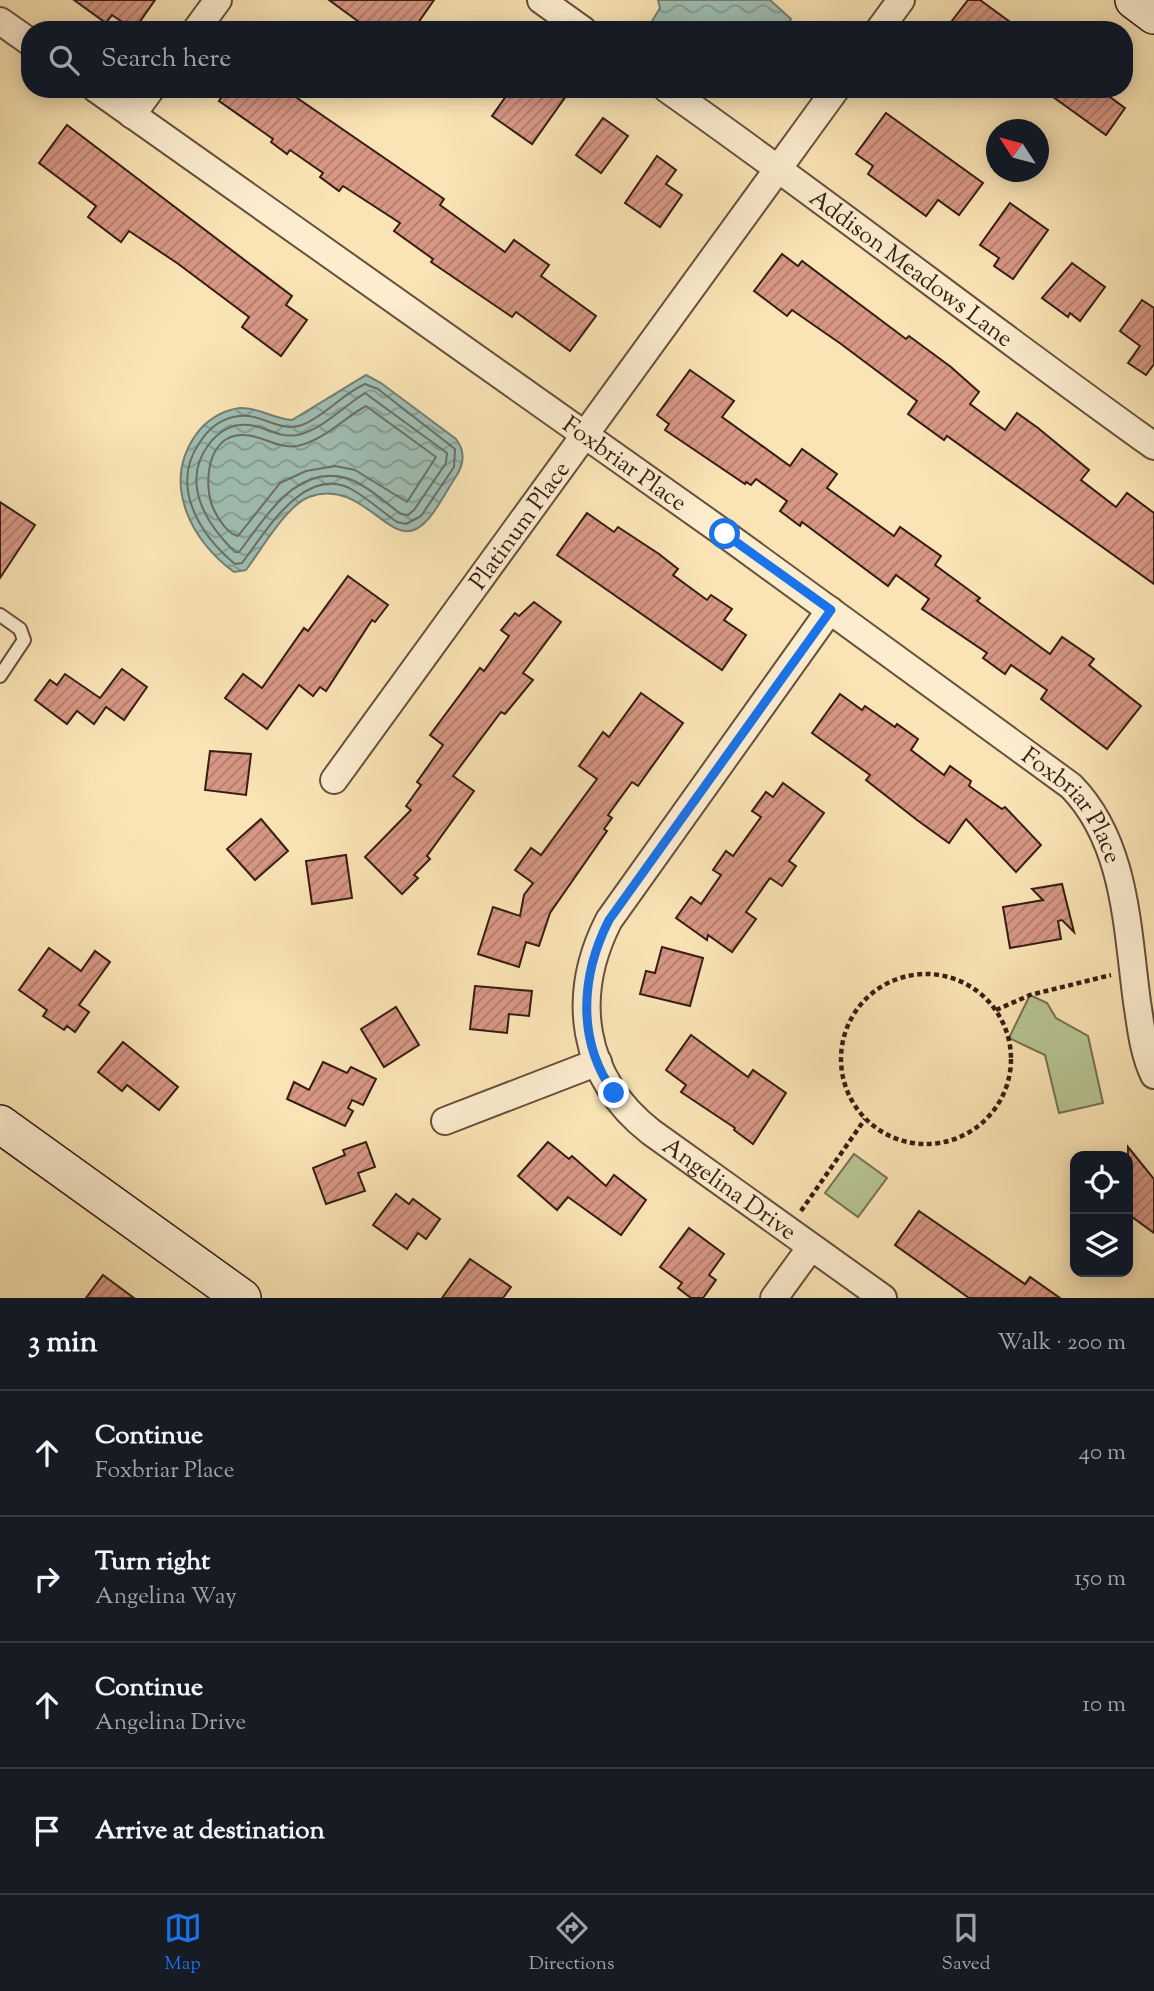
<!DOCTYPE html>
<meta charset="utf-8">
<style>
:root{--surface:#171b24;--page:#242831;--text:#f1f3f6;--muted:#9ea1a6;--line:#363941;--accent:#1a73e8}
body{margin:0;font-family:"Sorts Mill Goudy",serif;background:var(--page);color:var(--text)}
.controls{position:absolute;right:21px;bottom:21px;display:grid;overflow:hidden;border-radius:14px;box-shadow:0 4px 18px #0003}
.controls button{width:63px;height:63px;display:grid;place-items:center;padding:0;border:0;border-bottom:2px solid var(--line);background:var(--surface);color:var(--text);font:35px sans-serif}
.compass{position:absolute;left:986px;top:119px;width:63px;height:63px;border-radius:50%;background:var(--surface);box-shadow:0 4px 18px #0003;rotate:306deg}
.stop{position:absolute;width:21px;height:21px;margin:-16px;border:5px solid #1a73e8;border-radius:50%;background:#fff}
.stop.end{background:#1a73e8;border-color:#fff;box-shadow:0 2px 7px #0008}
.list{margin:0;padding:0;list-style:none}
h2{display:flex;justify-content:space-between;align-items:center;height:91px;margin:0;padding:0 28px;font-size:30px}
h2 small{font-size:23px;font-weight:400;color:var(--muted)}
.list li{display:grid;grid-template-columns:46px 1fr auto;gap:21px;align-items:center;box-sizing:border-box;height:126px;padding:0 28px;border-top:2px solid var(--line)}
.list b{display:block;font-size:26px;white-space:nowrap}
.list p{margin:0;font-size:23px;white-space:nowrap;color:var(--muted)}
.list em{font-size:23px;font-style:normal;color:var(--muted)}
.icon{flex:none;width:38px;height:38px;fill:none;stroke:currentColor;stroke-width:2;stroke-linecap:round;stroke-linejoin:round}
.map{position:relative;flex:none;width:1154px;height:1298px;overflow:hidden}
.search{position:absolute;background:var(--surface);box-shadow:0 4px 18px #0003;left:21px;right:21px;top:21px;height:77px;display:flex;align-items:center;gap:18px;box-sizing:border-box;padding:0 24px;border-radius:28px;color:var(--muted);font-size:26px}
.sheet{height:595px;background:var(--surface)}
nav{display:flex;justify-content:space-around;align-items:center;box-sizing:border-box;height:98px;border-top:2px solid var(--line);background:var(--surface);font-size:19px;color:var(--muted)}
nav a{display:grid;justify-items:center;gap:4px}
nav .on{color:var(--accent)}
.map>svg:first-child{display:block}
.green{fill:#b7c592;stroke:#767152;stroke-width:2}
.water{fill:url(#water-waves);stroke:#757e73;stroke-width:2}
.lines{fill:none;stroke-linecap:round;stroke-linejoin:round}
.shore{stroke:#6a6e62;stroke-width:2}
.building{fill:url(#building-hatch);stroke:#361d12;stroke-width:2}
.lane-casing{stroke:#674f3b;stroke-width:16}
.street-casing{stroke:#674f3b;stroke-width:30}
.secondary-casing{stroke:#361d12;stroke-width:40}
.path{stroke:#361d12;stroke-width:4.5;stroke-dasharray:5 3.5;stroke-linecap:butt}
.lane{stroke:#fcedcf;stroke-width:12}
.street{stroke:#fcedcf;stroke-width:26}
.secondary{stroke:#fcedcf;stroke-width:37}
.route{stroke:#1a73e8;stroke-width:9}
.labels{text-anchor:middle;stroke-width:6;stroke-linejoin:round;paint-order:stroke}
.street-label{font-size:24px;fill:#361d12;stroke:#fcedcf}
</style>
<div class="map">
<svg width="1154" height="1298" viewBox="0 0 1154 1298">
<defs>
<pattern id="water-waves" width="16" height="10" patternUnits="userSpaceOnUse" patternTransform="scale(1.75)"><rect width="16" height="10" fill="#9fbeb3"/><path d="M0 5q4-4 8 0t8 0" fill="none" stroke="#829a90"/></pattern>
<pattern id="building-hatch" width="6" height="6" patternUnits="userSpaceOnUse" patternTransform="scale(1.75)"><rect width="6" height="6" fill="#d79784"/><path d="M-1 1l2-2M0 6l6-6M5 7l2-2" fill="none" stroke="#af7b6b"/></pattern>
</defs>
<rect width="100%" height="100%" fill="#fae4b5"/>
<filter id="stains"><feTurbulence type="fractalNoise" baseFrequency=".00286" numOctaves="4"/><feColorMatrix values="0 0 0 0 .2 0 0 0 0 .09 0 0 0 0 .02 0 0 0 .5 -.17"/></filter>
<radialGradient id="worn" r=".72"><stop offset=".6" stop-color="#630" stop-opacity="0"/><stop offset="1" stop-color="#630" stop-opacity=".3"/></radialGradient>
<g class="green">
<polygon points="1030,995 1047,1003 1056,1018 1088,1036 1103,1103 1059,1113 1045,1055 1009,1038"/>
<polygon points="854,1154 887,1178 858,1217 825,1193"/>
</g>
<g class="water">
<polygon points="658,0 770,0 791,19 785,30 661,30 652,21 660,8"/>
<path d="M 366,375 L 381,383 L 456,439 C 466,452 464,465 455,478 C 445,493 432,521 416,529 C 387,544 361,478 309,497 C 287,505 261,550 246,570 L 234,572 C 191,541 162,484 195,436 C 205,421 222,410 240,408 C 258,407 274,419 292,420 Z"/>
</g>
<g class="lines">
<g class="shore">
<path d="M 365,384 L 378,389 L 455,449 L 454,467 L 421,516 L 406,524 L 397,522 C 383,512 368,499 353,490 C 305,462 265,533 242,563 L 235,564 C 200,535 169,486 200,442 C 209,428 222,418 239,416 C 261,413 279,433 302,425 C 325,416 342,394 365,384 Z"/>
<path d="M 365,393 L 447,453 L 446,463 L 414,510 L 408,515 L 401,514 C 386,503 369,487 352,480 C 298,460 267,516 239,552 L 235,552 C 206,524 180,482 209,444 C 217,434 227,426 240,425 C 260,422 276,439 297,435 C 322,430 344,406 365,393 Z"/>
<path d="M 366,406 L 436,457 L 407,502 L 355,470 L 335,466 L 306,471 L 280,483 L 238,536 C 228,534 218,519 214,510 C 202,485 207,432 245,435 C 264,436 277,449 297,446 C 323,441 344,418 366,406 Z"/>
</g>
</g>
<g class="building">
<polygon points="74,0 155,0 134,30 112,15 106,23"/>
<polygon points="329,0 434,0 413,30 370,30"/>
<polygon points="968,0 980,0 1021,30 962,30 951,22"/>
<polygon points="227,89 284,89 444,199 440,205 505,252 514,240 549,265 541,276 596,316 570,351 516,312 512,317 431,262 433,259 394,231 400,223 343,186 339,191 320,177 323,173 290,150 287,154 271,142 273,139 219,101"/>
<polygon points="511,89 571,89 532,144 492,116"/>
<polygon points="1042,89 1099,89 1125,108 1106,135"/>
<polygon points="886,113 983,183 959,215 938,200 926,216 868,174 873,166 856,154"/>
<polygon points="603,118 628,136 601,173 576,155"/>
<polygon points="67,125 292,296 286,305 307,320 281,356 242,327 249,317 177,263 129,231 121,242 88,217 96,206 39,163"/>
<polygon points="657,156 676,170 666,184 682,195 660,227 625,203"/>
<polygon points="1010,203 1048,230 1013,279 994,266 999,258 980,245"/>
<polygon points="782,254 798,266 802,261 906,339 909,336 951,367 979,392 970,404 1005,430 1017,413 1038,428 1089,470 1081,480 1116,507 1127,493 1154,513 1154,584 947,436 944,440 908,414 917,401 841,344 792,310 787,316 754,291"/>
<polygon points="1072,263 1105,287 1080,321 1070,313 1068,317 1042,298"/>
<polygon points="1142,300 1154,308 1154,364 1146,375 1128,363 1140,346 1120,331"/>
<polygon points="690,370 734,401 722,417 790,466 802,449 837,474 827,488 894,536 900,527 941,556 935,565 980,598 977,601 1050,654 1062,637 1094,659 1089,665 1141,706 1107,749 1041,699 1047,690 1011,665 1005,674 983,658 987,653 922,609 929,599 896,575 888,586 802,522 800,526 780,511 787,501 756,479 751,485 746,482 745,484 665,430 669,424 657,415"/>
<polygon points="0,502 35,525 0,578"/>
<polygon points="587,513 614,532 618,527 659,554 678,569 673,575 707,600 711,595 732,609 724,620 746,635 722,670 557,555"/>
<polygon points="348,576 388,605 375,622 372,620 326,691 320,687 313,696 299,685 267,729 225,698 243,674 262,688 304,628 308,631"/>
<polygon points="534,602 561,622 523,673 533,680 505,714 501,712 453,776 474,791 427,856 430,859 414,875 418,878 402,894 365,857 411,810 406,806 421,785 417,782 443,745 430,735 480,668 484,671 509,636 501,630 515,613 519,616"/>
<polygon points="122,669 147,687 124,720 106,707 94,724 77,711 67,724 35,700 50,680 57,685 65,674 100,698"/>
<polygon points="641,693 683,723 638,786 632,782 608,815 612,818 604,829 607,831 550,913 539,946 526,942 519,967 478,954 493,907 520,916 524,895 533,883 515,870 531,848 541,855 597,779 579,766 603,732 609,737"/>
<polygon points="840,694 862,710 865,706 895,727 897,724 918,739 911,750 944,775 950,766 971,781 969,786 1002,809 1005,807 1041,845 1016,872 966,819 949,843 917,820 866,780 870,775 812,733"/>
<polygon points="210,751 251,754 246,795 205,790"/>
<polygon points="783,783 824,813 789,861 796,866 782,886 770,878 746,912 756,919 732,952 708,935 707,940 676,918 691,897 701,904 721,875 713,870 726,851 733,856 761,817 752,811 766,792 773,797"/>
<polygon points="261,819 288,851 255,880 227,849"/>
<polygon points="346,855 352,898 312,904 306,861"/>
<polygon points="1062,884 1074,932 1062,920 1058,921 1061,939 1010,948 1003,907 1043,900 1032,889"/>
<polygon points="662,947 703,958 690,1006 640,994 646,971 655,973"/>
<polygon points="49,948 81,971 95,951 110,962 79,1005 89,1012 75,1032 67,1026 64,1030 43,1016 47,1010 19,990"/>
<polygon points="475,986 532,991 529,1016 509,1014 507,1033 470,1029"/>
<polygon points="396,1007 419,1045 384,1067 361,1029"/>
<polygon points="691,1035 748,1077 753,1070 786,1093 753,1144 734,1130 735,1128 681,1092 686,1085 666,1070"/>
<polygon points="123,1042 178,1087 159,1110 127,1085 122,1091 98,1072"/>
<polygon points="323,1062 347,1073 351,1067 376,1079 363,1105 352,1100 348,1108 353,1111 345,1126 287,1099 294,1082 309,1090"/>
<polygon points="366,1142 375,1167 358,1173 365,1191 326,1204 313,1168 345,1155 343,1150"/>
<polygon points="548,1142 569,1159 572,1156 606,1186 614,1175 646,1200 621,1235 568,1197 557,1210 518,1176"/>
<polygon points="1128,1147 1154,1179 1154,1233 1128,1214"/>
<polygon points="396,1194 409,1204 413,1199 440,1219 426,1239 418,1233 407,1249 373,1225"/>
<polygon points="919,1211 1025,1284 1030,1277 1060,1298 969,1298 895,1245"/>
<polygon points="689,1228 724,1254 709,1275 716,1280 703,1298 691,1298 678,1288 682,1283 660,1267"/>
<polygon points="470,1259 511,1287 503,1298 442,1298"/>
<polygon points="103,1275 134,1298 86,1298"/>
</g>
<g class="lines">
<g class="lane-casing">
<polyline id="lane" points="0,615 20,629 24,640 0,676"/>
</g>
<g class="street-casing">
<g id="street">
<polyline points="541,0 583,30"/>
<polyline points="0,21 30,42"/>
<polyline points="196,30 218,0"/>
<polyline points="879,30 901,0"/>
<path id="s1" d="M 96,89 L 725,534 L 1071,786 C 1126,842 1127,928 1137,1002 C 1141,1027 1143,1052 1154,1075"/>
<path id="s2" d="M 667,89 C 832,205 990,329 1154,446"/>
<polyline points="132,115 151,89"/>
<path id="s3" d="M 830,610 L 609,920 C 570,996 581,1077 651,1132 L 883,1298"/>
<path id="s4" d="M 334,780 L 836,89"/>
<polyline points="445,1121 598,1062"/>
<polyline points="774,1298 811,1247"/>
</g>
</g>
<g class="secondary-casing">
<g id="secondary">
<polyline points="1134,0 1154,15"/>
<polyline points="0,1124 242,1298"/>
</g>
</g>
<g class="path">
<circle cx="926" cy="1059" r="85"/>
<polyline points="996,1010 1030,995 1111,975"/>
<polyline points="801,1211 865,1119"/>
</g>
<use href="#lane" class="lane"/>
<use href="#street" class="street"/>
<use href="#secondary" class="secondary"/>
</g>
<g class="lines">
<path class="route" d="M 614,1093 C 576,1040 581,975 609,920 L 831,610 L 725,534"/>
</g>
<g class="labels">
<g class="street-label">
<text dy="8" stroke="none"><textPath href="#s2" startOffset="303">Addison Meadows Lane</textPath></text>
<text dy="8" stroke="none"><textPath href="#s1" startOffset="648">Foxbriar Place</textPath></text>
<text dy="8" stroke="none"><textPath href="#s4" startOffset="315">Platinum Place</textPath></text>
<text dy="8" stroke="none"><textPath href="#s1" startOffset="1214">Foxbriar Place</textPath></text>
<text dy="8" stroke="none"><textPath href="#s3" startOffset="714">Angelina Drive</textPath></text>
</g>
</g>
<rect width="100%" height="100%" filter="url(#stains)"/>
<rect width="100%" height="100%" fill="url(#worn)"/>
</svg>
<div class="controls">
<button><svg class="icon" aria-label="locate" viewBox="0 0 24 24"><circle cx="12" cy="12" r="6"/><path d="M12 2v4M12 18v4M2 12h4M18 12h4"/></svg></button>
<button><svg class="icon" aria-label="layers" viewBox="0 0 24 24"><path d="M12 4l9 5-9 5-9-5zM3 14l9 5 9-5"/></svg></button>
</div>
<svg class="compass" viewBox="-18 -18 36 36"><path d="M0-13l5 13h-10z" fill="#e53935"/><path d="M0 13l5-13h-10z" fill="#9ea1a6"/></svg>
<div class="stop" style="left:725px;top:534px"></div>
<div class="stop end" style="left:614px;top:1093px"></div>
<div class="search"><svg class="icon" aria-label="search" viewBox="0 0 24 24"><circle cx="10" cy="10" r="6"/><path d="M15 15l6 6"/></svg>Search here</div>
</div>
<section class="sheet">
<h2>3 min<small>Walk · 200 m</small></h2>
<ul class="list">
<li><svg class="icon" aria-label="ahead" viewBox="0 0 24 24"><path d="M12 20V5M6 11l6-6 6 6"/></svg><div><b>Continue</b><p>Foxbriar Place</p></div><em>40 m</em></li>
<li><svg class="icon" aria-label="right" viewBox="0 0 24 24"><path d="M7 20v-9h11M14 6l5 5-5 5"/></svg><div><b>Turn right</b><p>Angelina Way</p></div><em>150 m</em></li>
<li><svg class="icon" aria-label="ahead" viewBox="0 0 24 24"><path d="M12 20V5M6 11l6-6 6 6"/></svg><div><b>Continue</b><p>Angelina Drive</p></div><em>10 m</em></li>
<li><svg class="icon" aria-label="arrive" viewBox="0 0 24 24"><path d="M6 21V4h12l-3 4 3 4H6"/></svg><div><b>Arrive at destination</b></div></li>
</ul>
</section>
<nav>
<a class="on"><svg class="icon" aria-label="map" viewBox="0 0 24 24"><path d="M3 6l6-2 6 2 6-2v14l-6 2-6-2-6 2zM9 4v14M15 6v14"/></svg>Map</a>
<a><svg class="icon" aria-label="directions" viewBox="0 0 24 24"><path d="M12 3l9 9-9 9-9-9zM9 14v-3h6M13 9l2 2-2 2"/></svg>Directions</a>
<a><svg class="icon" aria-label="saved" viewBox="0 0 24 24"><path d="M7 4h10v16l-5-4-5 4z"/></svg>Saved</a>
</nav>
